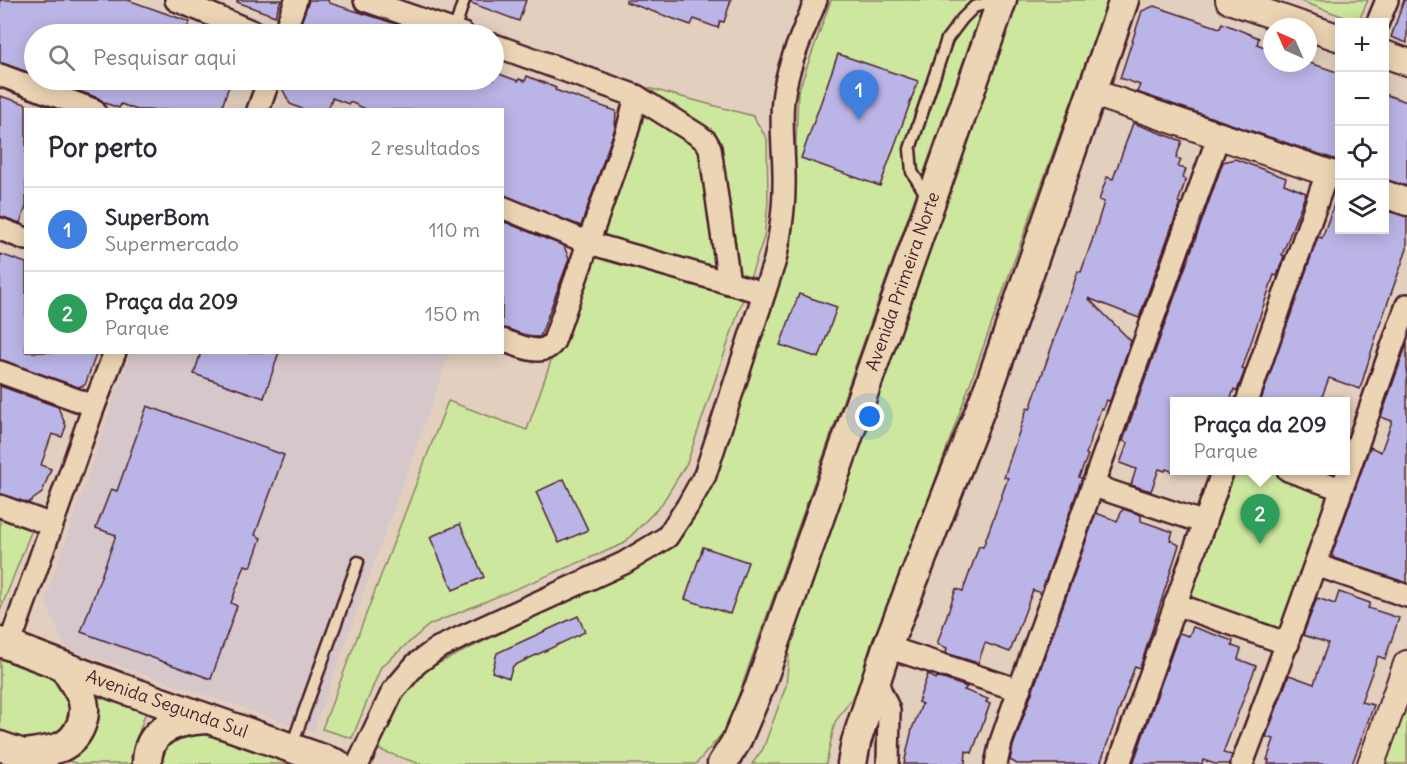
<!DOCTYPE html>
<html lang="pt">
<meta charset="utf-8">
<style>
:root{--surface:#fff;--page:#f7f7f7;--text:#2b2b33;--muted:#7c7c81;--line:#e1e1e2;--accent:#2563eb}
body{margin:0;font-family:Delius,sans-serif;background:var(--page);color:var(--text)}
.controls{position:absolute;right:18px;top:18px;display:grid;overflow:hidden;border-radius:0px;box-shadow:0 3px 15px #0003}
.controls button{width:54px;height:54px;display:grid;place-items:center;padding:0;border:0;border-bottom:2px solid var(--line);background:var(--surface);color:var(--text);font:30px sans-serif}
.compass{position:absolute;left:1263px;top:18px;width:54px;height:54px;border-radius:50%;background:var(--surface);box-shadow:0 3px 15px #0003;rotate:315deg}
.you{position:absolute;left:870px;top:417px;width:21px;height:21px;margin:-15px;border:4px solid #fff;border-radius:50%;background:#1a73e8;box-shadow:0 0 0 9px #1a73e833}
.badge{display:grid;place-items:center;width:39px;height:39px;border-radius:50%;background:var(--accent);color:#fff;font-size:20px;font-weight:700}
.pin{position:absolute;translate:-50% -50px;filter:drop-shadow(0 2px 3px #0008)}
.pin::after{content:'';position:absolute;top:32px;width:21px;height:18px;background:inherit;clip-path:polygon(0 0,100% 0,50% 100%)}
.popup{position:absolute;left:1170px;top:397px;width:180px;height:78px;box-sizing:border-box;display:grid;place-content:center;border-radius:0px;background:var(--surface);filter:drop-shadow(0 2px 4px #0005);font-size:20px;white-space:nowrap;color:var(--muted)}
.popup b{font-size:22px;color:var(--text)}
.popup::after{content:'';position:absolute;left:50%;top:100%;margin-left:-12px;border:12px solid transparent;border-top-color:var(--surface)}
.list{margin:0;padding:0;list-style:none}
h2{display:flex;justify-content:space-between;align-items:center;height:78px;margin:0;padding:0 24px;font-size:26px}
h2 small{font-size:20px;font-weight:400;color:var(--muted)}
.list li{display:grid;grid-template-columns:39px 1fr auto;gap:18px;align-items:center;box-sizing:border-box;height:84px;padding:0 24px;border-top:2px solid var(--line)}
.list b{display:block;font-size:22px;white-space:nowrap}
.list p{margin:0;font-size:20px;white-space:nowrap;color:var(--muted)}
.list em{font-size:20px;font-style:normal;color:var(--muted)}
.icon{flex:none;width:33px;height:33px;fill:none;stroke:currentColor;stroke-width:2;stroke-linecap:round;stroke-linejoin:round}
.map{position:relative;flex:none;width:1407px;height:764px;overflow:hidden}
.search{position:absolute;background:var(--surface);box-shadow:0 3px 15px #0003;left:24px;top:24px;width:480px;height:66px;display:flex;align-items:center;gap:15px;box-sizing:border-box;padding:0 21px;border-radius:33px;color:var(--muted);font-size:22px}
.panel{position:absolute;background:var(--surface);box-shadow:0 3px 15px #0003;left:24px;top:108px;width:480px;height:246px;border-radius:0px}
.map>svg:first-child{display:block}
.built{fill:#d6c7ca}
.green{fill:#cde89e;stroke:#8c8464;stroke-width:1.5}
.building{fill:#bbb5e7;stroke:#4a1f2b;stroke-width:1.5}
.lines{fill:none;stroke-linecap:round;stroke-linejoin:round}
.service-casing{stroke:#4a1f2b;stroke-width:15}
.minor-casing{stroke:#4a1f2b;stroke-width:26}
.tertiary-casing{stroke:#4a1f2b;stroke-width:30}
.secondary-casing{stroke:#4a1f2b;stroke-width:33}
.service{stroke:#ecd5b4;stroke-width:10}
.minor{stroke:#ecd5b4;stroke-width:21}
.tertiary{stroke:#ecd5b4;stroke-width:26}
.secondary{stroke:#ecd5b4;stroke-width:28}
.labels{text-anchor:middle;stroke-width:5;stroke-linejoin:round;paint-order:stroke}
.street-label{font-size:18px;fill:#4a1f2b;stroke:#ecd5b4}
</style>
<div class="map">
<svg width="1407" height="764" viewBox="0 0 1407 764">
<rect width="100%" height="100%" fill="#e2cfbe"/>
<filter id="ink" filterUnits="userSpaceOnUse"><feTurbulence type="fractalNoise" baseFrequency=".0167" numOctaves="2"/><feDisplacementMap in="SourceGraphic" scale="12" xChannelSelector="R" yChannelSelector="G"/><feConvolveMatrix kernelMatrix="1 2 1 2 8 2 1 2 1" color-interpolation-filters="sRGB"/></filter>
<g filter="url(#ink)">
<polygon class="built" points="130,353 450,353 313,732 65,647 45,601"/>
<g class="green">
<polygon points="831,0 985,0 727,728 696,764 420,764 374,748 396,698 423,671 665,553 708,495 792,240 798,92"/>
<polygon points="1011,0 1108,0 862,684 835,722 826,764 752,764 763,749 786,686 791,635"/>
<polygon points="1298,0 1368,0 1358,22"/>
<polygon points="618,80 753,116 767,139 768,203 764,237 687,463 661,505 623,544 429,625 381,667 352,738 322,729 448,401 527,430 638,110"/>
<polygon points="1217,471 1336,471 1354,477 1292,657 1165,612"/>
<polygon points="0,512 34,524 0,611"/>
<polygon points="1407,647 1407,764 1366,764"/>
<polygon points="0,648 55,665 75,699 67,729 27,743 0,733"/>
<polygon points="82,674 163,701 145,714 131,757 133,764 78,764 55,756 84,738"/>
<polygon points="190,716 327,764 154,764 168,726"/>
</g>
<g class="building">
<polygon points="0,0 128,0 190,22 184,34 34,34 34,74 0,63"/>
<polygon points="237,0 281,0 275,16 237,2"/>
<polygon points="309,0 328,0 329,3 381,19 419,32 418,34 297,34"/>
<polygon points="471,0 526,0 519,21 471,3"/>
<polygon points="626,0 731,0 724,22 720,21 718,28 694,19 691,25 626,2"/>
<polygon points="1404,0 1407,0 1407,43 1391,37"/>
<polygon points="1154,6 1220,28 1222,23 1259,38 1257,44 1272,50 1272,63 1310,63 1340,73 1340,161 1137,92 1140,85 1120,78 1142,11"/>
<polygon points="838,54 918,81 880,186 801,158"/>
<polygon points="494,72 518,81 519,79 525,81 527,76 556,88 555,90 616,111 615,128 581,226 502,195 502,110 368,110 350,102 349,104 332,98 328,110 304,110 290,104 282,88 285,80 494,80"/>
<polygon points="49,80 231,80 221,110 137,110 121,104 119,108 105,103 98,98"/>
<polygon points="1384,94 1407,102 1407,186 1384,179"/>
<polygon points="0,96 26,104 26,207 20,223 0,216"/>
<polygon points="1133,123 1182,141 1176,158 1181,160 1178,167 1186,169 1183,178 1186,179 1178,203 1180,204 1139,318 1088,298 1131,341 1110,401 1106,400 1103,409 1101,408 1086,454 1088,455 1079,477 1082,478 1041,593 1033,590 1010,652 985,643 978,663 946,653 947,648 937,644 956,589 963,591 979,546 983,547 1008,478 1004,477 1027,408 1030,409 1074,283 1078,271 1081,272 1092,241 1104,202 1099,200 1107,177 1113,179"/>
<polygon points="1235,159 1286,178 1284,184 1306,193 1282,255 1284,256 1277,276 1274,275 1260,316 1242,369 1245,370 1237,391 1234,389 1230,402 1174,402 1174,472 1166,469 1165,471 1159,469 1151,491 1131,485 1136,469 1120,463 1128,443 1123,441 1223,162"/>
<polygon points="1338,193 1340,194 1340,230 1384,230 1384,210 1407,217 1407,249 1379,327 1360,389 1329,378 1320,402 1265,402 1261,400 1274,362 1318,237 1322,238"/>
<polygon points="502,221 564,246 569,259 540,337 532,337 502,328"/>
<polygon points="0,254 26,263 26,352 97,352 85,385 78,387 0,360"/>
<polygon points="799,294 837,307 819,358 780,345"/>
<polygon points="1407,343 1407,583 1334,558 1332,554 1370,447 1381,452 1392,421 1381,417"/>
<polygon points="201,352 279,352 264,398 194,374"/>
<polygon points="0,386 58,407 66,426 62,437 52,434 41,465 51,469 42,493 28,503 0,494"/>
<polygon points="147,406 284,455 255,535 261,538 251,567 245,565 231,603 237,606 211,679 81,632 116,535 96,528 111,489 117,491"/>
<polygon points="564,479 588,530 559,543 536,492"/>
<polygon points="1123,509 1141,515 1141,521 1173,532 1170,540 1179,545 1140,668 1135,666 1100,764 1017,764 1010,760 1013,746 1096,513 1117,521"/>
<polygon points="460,524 484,577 453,590 430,537"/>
<polygon points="703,547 748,562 730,614 685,599"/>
<polygon points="1339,592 1370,603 1368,608 1399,618 1385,659 1378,656 1361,702 1374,705 1352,764 1268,764 1269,760 1267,760 1274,739 1266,737 1289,675 1314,684 1328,643 1303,635 1317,598 1335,604"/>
<polygon points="578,616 585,632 513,666 509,678 492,672 497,653"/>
<polygon points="1193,627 1233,641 1232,646 1241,649 1238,659 1256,666 1223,753 1232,755 1230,764 1215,764 1203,760 1202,764 1133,764 1179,633 1189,636"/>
<polygon points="928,674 936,679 937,677 967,687 964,690 988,699 986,702 990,704 972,753 966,751 965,764 904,764 912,729 922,704 918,702"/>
</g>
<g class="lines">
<g class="service-casing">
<g id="service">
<polyline points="454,31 464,0"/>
<polyline points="927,196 912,172 910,149 947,39 962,19 974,7 997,0"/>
<polyline points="291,748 358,562"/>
</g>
</g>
<g class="minor-casing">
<g id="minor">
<polyline points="176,0 258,34"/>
<polyline points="365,0 463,34"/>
<polyline points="1378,22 1387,0"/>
<polyline points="284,34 296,0"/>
<path d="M 494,45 L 636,96 L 627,132 L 554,341 C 543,359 518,345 502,340"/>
<polyline points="0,75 94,110"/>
<polyline points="636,96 698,135 706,141 710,148 729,283"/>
<polyline points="258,110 269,80"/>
<polyline points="502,207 589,243 764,293"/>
<polyline points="0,229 26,239"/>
<polyline points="0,372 94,406 115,352"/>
<polyline points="1247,402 1327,173"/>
<polyline points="1288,470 1341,489"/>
<polyline points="1094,486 1205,523"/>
<polyline points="0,506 52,525"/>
<polyline points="1316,565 1407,596"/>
<polyline points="1175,604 1288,644"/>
<polyline points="9,646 94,406"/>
<polyline points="887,647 1019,690"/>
<polyline points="876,681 889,710 888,764"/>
<path d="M 358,764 L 393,691 L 416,664 L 438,648 L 624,563 L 667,537 L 687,507 L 705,475 L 775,260 C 780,236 784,212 784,187 C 785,158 780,129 783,100 C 787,65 803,33 816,0"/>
<polyline points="996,764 1001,742 1019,690 1219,135"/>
<polyline points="1119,764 1223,470"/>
<path d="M 1242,764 C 1300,612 1352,458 1407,305"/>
</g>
</g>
<g class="tertiary-casing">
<g id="tertiary">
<polyline points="1229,0 1307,27"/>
<polyline points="1308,27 1340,38"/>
<polyline points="1384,54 1407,62"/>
<polyline points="1091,92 1340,177"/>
<polyline points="1384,194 1407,202"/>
<polyline points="1371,764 1407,664"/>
</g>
</g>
<g class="secondary-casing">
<g id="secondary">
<path id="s1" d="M 0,642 L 121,688 L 337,764"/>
<polyline points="0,746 43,761"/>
<path d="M 24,754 C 36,752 50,751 61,747 C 80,738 89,714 81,695 C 76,686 70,676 64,667"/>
<path d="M 147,764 C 147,728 176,721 206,719"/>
<path id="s2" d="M 722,764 L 736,742 L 760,686 L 1002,0"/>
<polyline points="852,764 856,742 887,647 991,382 1124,0"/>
</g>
</g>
<use href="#service" class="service"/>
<use href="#minor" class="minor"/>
<use href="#tertiary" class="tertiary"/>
<use href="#secondary" class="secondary"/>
</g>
</g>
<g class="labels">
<g class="street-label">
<text dy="6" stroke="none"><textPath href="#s2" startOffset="516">Avenida Primeira Norte</textPath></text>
<text dy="6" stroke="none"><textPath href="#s1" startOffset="178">Avenida Segunda Sul</textPath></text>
</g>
</g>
</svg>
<div class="controls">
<button>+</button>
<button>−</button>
<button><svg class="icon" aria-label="locate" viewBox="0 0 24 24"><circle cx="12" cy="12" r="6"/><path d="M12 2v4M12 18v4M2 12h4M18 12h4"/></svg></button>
<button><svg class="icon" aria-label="layers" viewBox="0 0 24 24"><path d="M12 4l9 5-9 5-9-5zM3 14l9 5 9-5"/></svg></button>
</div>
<svg class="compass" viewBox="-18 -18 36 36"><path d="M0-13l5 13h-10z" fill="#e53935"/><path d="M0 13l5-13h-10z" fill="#7c7c81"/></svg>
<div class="you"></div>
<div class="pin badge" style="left:859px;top:120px;background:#3f7fe0">1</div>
<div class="pin badge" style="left:1260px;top:544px;background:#2e9e5b">2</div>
<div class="popup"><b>Praça da 209</b>Parque</div>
<div class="search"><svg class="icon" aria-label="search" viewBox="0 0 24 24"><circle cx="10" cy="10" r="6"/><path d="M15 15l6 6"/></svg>Pesquisar aqui</div>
<section class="panel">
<h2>Por perto<small>2 resultados</small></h2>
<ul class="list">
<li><span class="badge" style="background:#3f7fe0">1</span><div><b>SuperBom</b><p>Supermercado</p></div><em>110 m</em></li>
<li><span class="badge" style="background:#2e9e5b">2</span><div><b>Praça da 209</b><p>Parque</p></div><em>150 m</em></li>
</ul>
</section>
</div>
